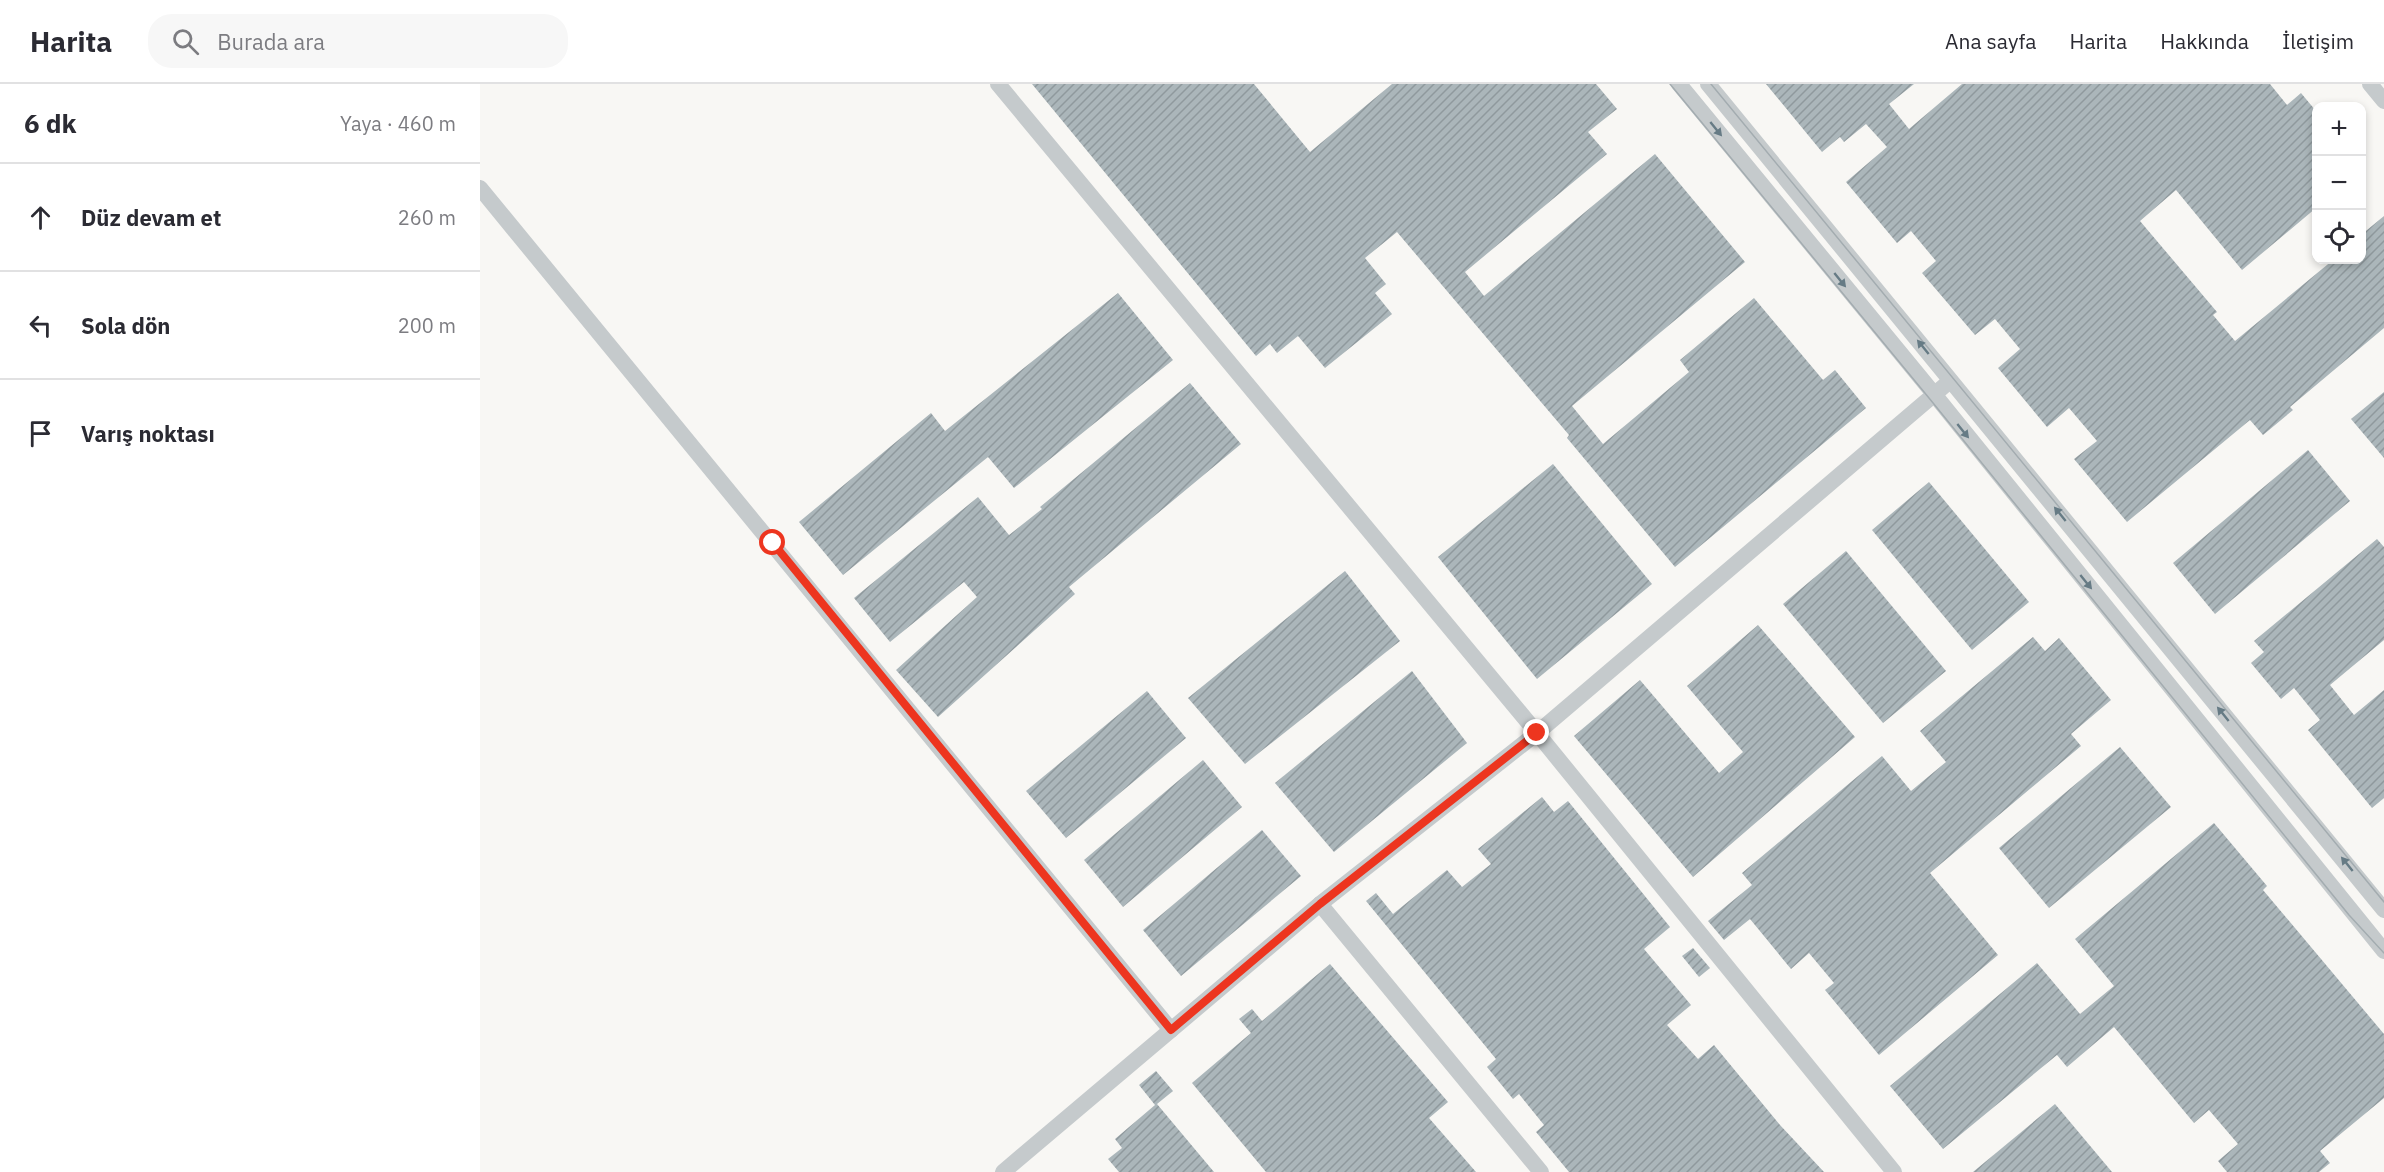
<!DOCTYPE html>
<html lang="tr">
<meta charset="utf-8">
<style>
:root{--surface:#fff;--page:#f7f7f7;--text:#2b2b33;--muted:#7c7c81;--line:#e1e1e2}
body{margin:0;font-family:"IBM Plex Sans",sans-serif;background:var(--page);color:var(--text)}
.controls{position:absolute;right:18px;top:18px;display:grid;overflow:hidden;border-radius:12px;box-shadow:0 3px 9px #0003}
.controls button{width:54px;height:54px;display:grid;place-items:center;padding:0;border:0;border-bottom:2px solid var(--line);background:var(--surface);color:var(--text);font:30px sans-serif}
.stop{position:absolute;width:18px;height:18px;margin:-14px;border:4px solid #ed351f;border-radius:50%;background:#fff}
.stop.end{background:#ed351f;border-color:#fff;box-shadow:0 2px 6px #0008}
.list{margin:0;padding:0;list-style:none}
h2{display:flex;justify-content:space-between;align-items:center;height:78px;margin:0;padding:0 24px;font-size:26px}
h2 small{font-size:20px;font-weight:400;color:var(--muted)}
.list li{display:grid;grid-template-columns:39px 1fr auto;gap:18px;align-items:center;box-sizing:border-box;height:108px;padding:0 24px;border-top:2px solid var(--line)}
.list b{display:block;font-size:22px;white-space:nowrap}
.list em{font-size:20px;font-style:normal;color:var(--muted)}
.icon{flex:none;width:33px;height:33px;fill:none;stroke:currentColor;stroke-width:2;stroke-linecap:round;stroke-linejoin:round}
.map{position:relative;flex:none;width:1904px;height:1088px;overflow:hidden}
header{display:flex;align-items:center;gap:36px;box-sizing:border-box;height:84px;padding:0 30px;background:var(--surface);border-bottom:2px solid var(--line)}
header strong{font-size:28px}
nav{display:flex;gap:33px;margin-inline-start:auto;font-size:21px}
.search{width:420px;height:54px;background:var(--page);display:flex;align-items:center;gap:15px;box-sizing:border-box;padding:0 21px;border-radius:24px;color:var(--muted);font-size:22px}
main{display:flex}
aside{flex:1;background:var(--surface)}
.map>svg:first-child{display:block}
.building{fill:url(#building-hatch)}
.lines{fill:none;stroke-linecap:round;stroke-linejoin:round}
.minor{stroke:#c5cacc;stroke-width:16}
.tram{stroke:#a3acb0;stroke-width:1.5}
.oneway{fill:#667b85}
.route{stroke:#ed351f;stroke-width:8}
</style>
<header>
<strong>Harita</strong>
<div class="search"><svg class="icon" aria-label="search" viewBox="0 0 24 24"><circle cx="10" cy="10" r="6"/><path d="M15 15l6 6"/></svg>Burada ara</div>
<nav><a>Ana sayfa</a><a>Harita</a><a>Hakkında</a><a>İletişim</a></nav>
</header>
<main>
<aside>
<h2>6 dk<small>Yaya · 460 m</small></h2>
<ul class="list">
<li><svg class="icon" aria-label="ahead" viewBox="0 0 24 24"><path d="M12 20V5M6 11l6-6 6 6"/></svg><div><b>Düz devam et</b></div><em>260 m</em></li>
<li><svg class="icon" aria-label="left" viewBox="0 0 24 24"><path d="M17 20v-9H6M10 6l-5 5 5 5"/></svg><div><b>Sola dön</b></div><em>200 m</em></li>
<li><svg class="icon" aria-label="arrive" viewBox="0 0 24 24"><path d="M6 21V4h12l-3 4 3 4H6"/></svg><div><b>Varış noktası</b></div></li>
</ul>
</aside>
<div class="map">
<svg width="1904" height="1088" viewBox="0 0 1904 1088">
<defs>
<pattern id="building-hatch" width="6" height="6" patternUnits="userSpaceOnUse" patternTransform="scale(1.5)"><rect width="6" height="6" fill="#abb6ba"/><path d="M-1 1l2-2M0 6l6-6M5 7l2-2" fill="none" stroke="#8f999d"/></pattern>
</defs>
<rect width="100%" height="100%" fill="#f8f7f4"/>
<g class="building">
<polygon points="552,0 774,0 830,68 912,0 1116,0 1137,25 1108,48 1127,70 985,188 1004,212 1175,70 1265,178 1092,322 1123,360 1209,288 1200,276 1274,214 1343,296 1355,286 1386,324 1195,483 1087,354 1089,351 917,148 885,174 906,200 895,209 912,230 845,284 818,252 797,269 790,260 776,272"/>
<polygon points="1286,0 1434,0 1409,20 1429,45 1482,0 1790,0 1807,21 1821,9 1836,27 1836,124 1762,186 1696,106 1660,137 1737,228 1733,231 1755,257 1853,176 1881,176 1881,151 1904,132 1904,244 1810,323 1813,326 1783,351 1770,336 1647,438 1594,375 1617,357 1589,324 1567,343 1518,284 1540,265 1515,235 1495,251 1442,189 1456,177 1431,147 1417,159 1366,98 1407,63 1386,40 1364,58 1360,53 1342,68"/>
<polygon points="638,209 693,276 534,404 508,373 363,491 319,438 451,329 465,347"/>
<polygon points="710,299 761,360 589,503 595,510 458,633 416,586 497,513 484,498 410,558 374,514 498,413 529,451 562,425 560,423"/>
<polygon points="1904,308 1904,374 1871,335"/>
<polygon points="1828,366 1870,417 1735,530 1693,479"/>
<polygon points="1073,380 1172,500 1057,595 958,473"/>
<polygon points="1449,398 1549,518 1492,566 1392,446"/>
<polygon points="1897,455 1904,463 1904,556 1850,601 1874,631 1904,606 1904,714 1892,724 1828,646 1840,636 1814,604 1801,615 1771,579 1784,568 1774,557"/>
<polygon points="1366,467 1466,587 1403,639 1303,520"/>
<polygon points="865,487 920,557 765,680 708,614"/>
<polygon points="1278,541 1375,653 1213,793 1094,652 1160,596 1239,689 1263,668 1207,602"/>
<polygon points="1553,553 1565,567 1579,554 1631,616 1591,650 1601,662 1450,789 1518,871 1399,971 1345,906 1354,899 1329,869 1311,885 1270,835 1244,856 1228,837 1272,801 1262,789 1402,672 1431,707 1466,678 1440,647"/>
<polygon points="932,587 987,659 854,768 795,699"/>
<polygon points="667,607 706,654 586,754 546,707"/>
<polygon points="1640,663 1691,723 1569,824 1519,764"/>
<polygon points="723,676 762,723 643,823 604,776"/>
<polygon points="1062,713 1074,728 1088,717 1190,843 1164,865 1211,921 1187,941 1218,975 1234,961 1300,1041 1344,1088 1089,1088 1056,1048 1064,1041 1039,1010 1033,1015 1007,983 1016,975 886,817 896,809 913,830 967,786 982,803 1011,780 998,765"/>
<polygon points="1734,739 1787,802 1783,806 1904,950 1904,1014 1840,1067 1850,1079 1839,1088 1747,1088 1738,1077 1758,1060 1729,1026 1714,1039 1634,943 1587,983 1577,971 1463,1065 1410,1002 1557,879 1600,930 1634,902 1595,855"/>
<polygon points="782,746 821,792 701,892 663,846"/>
<polygon points="1213,864 1230,884 1219,893 1202,872"/>
<polygon points="850,880 968,1018 949,1034 996,1088 786,1088 712,999 771,949 759,935 772,925 782,937"/>
<polygon points="676,987 693,1007 677,1020 734,1088 639,1088 628,1075 642,1064 635,1055 675,1021 659,1001"/>
<polygon points="1575,1020 1632,1088 1493,1088"/>
</g>
<g class="lines">
<g class="minor">
<polyline points="518,0 1057,649 1414,1088"/>
<polyline points="1199,0 1454,310 1904,867"/>
<polyline points="1228,0 1904,826"/>
<polyline points="1890,0 1904,17"/>
<polyline points="0,104 691,946"/>
<polyline points="840,820 1061,1088"/>
<polyline points="523,1088 840,820 1057,649 1470,297"/>
</g>
<g class="tram">
<polyline points="1190,0 1449,314 1869,831 1904,869"/>
<polyline points="1231,0 1904,818"/>
</g>
</g>
<defs><path id="oneway-solid" d="M-6-.8H1V-3.2L6.5 0L1 3.2V.8H-6Z" transform="scale(1.5)"/></defs>
<g class="oneway">
<use href="#oneway-solid" transform="translate(1236 45) rotate(51)"/>
<use href="#oneway-solid" transform="translate(1360 196) rotate(51)"/>
<use href="#oneway-solid" transform="translate(1443 263) rotate(-129)"/>
<use href="#oneway-solid" transform="translate(1483 347) rotate(51)"/>
<use href="#oneway-solid" transform="translate(1580 430) rotate(-129)"/>
<use href="#oneway-solid" transform="translate(1606 498) rotate(51)"/>
<use href="#oneway-solid" transform="translate(1743 630) rotate(-129)"/>
<use href="#oneway-solid" transform="translate(1867 780) rotate(-129)"/>
</g>
<g class="lines">
<polyline class="route" points="293,459 691,946 840,820 1057,649"/>
</g>
</svg>
<div class="controls">
<button>+</button>
<button>−</button>
<button><svg class="icon" aria-label="locate" viewBox="0 0 24 24"><circle cx="12" cy="12" r="6"/><path d="M12 2v4M12 18v4M2 12h4M18 12h4"/></svg></button>
</div>
<div class="stop" style="left:293px;top:459px"></div>
<div class="stop end" style="left:1057px;top:649px"></div>
</div>
</main>
